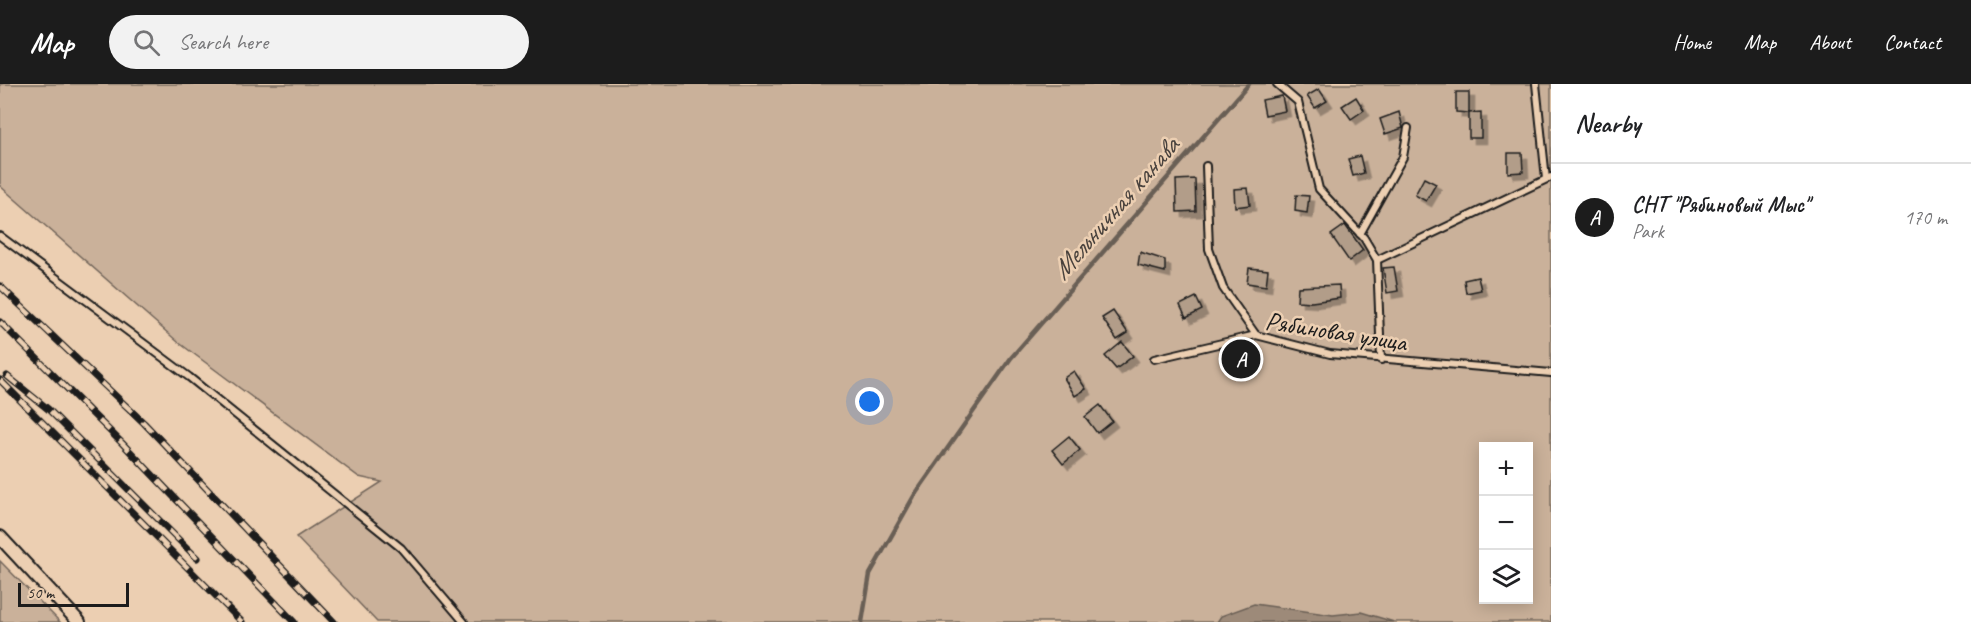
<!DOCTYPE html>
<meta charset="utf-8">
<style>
:root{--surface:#fff;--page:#f2f2f2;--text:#202124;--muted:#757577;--line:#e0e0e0;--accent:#1c1c1c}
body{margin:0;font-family:Caveat,sans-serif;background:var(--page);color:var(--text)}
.controls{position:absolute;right:18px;bottom:18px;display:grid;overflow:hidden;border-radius:0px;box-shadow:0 3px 15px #0003}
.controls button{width:54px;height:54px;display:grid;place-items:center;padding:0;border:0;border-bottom:2px solid var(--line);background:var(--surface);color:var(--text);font:30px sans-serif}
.scale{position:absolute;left:18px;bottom:15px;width:111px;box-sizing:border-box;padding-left:6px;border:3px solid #1c1c1c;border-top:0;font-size:16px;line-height:21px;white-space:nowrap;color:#1c1c1c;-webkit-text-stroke:4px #eccfb2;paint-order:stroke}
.you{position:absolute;left:870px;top:318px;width:21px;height:21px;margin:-15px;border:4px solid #fff;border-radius:50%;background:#1a73e8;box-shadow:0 0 0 9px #1a73e833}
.badge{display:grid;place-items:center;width:39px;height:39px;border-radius:50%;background:var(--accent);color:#fff;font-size:20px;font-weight:700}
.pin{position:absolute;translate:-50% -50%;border:3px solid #fff;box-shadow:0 2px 6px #0006}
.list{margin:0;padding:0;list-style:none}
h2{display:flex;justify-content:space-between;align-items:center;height:78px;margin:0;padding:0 24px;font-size:26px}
h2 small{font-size:20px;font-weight:400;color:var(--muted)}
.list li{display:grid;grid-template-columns:39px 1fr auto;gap:18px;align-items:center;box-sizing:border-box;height:108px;padding:0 24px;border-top:2px solid var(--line)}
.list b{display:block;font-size:22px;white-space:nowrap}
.list p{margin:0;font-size:20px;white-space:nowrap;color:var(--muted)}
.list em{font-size:20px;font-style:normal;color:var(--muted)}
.icon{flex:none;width:33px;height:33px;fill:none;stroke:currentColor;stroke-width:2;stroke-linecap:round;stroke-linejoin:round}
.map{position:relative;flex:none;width:1551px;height:538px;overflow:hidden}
header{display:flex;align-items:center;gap:36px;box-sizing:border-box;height:84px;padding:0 30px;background:var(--accent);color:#fff}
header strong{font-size:28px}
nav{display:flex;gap:33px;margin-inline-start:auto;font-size:21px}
.search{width:420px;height:54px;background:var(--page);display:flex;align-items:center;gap:15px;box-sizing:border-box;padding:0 21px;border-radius:33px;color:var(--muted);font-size:22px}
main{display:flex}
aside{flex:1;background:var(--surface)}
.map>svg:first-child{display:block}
.green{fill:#cab19a;stroke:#73665b;stroke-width:1.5;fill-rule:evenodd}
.water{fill:#9d8a79;stroke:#695e54;stroke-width:1.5}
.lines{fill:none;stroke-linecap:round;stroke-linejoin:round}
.stream{stroke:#695e54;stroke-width:4.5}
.building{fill:#b29d89;stroke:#1c1c1c;stroke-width:1.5;filter:url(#shadow)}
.service-casing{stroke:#1c1c1c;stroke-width:10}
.minor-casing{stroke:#1c1c1c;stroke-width:16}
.service{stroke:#eccfb2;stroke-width:6}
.minor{stroke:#eccfb2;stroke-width:12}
.rail-casing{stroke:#1c1c1c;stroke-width:7}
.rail{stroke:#eccfb2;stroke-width:4.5;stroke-dasharray:14;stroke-linecap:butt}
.labels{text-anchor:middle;stroke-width:5;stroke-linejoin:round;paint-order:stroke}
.street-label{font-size:26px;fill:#1c1c1c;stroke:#eccfb2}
.water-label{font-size:27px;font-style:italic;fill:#49423d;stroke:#eccfb2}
</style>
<header>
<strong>Map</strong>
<div class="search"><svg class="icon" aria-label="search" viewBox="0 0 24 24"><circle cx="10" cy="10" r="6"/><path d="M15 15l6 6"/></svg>Search here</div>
<nav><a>Home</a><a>Map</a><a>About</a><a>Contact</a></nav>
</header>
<main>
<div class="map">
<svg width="1551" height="538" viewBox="0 0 1551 538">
<defs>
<filter id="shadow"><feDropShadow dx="5.5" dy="5.5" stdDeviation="0" flood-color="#0004"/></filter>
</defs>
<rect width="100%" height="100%" fill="#eccfb2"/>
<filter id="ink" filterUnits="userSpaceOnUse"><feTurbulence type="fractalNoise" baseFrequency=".0167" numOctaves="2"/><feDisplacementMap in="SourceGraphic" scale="12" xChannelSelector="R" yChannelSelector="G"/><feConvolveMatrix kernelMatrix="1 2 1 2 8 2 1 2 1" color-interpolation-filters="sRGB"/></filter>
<g filter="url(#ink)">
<g class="green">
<path d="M 0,0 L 1551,0 L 1551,538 L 377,538 L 296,453 L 382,398 L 359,393 L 178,258 L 0,102 ZM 1484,362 L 1528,362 L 1528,516 L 1484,516 Z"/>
<polygon points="0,477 60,538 0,538"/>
</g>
<polygon class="water" points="1254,520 1333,531 1361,528 1394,538 1217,538 1221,532"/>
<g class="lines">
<polyline class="stream" points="862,538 870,490 914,412 1011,274 1249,0"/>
</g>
<g class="building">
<polygon points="1319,5 1327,17 1315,24 1307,12"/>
<polygon points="1456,8 1469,8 1469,29 1456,28"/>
<polygon points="1282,12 1285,27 1265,31 1262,16"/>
<polygon points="1356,13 1364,26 1351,35 1342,22"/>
<polygon points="1399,28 1403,44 1385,50 1380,35"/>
<polygon points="1481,28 1481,54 1469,54 1469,29"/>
<polygon points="1508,69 1522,69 1523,88 1508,89"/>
<polygon points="1360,72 1364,89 1353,92 1348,75"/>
<polygon points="1424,94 1436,100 1426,117 1415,111"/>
<polygon points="1195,95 1196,127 1177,128 1176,96"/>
<polygon points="1248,104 1250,121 1235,123 1234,105"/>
<polygon points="1296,111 1309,112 1307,129 1295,127"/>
<polygon points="1345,141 1363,166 1349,177 1331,151"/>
<polygon points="1140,168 1165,176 1165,188 1138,181"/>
<polygon points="1394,183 1398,207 1387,209 1383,184"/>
<polygon points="1249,184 1268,186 1266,202 1247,199"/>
<polygon points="1478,193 1481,206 1466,209 1464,196"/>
<polygon points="1339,201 1340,214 1312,218 1297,217 1298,203"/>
<polygon points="1196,213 1202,226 1186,234 1180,221"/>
<polygon points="1113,227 1128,249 1117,256 1102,234"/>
<polygon points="1122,258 1133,272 1116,285 1105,272"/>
<polygon points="1074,287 1086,305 1075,312 1064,294"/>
<polygon points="1100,321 1112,337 1097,349 1085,333"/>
<polygon points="1069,352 1080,366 1063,380 1052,366"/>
</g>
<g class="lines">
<g class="service-casing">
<g id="service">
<polyline points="1277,0 1298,18 1319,105 1364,154 1377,176 1381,276"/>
<polyline points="1536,0 1546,95"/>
<polyline points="1206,82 1209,165 1223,204 1256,251"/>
<polyline points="1360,150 1403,73 1408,44"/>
<polyline points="0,152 189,293 401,464 464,538"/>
<polyline points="1377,176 1551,93"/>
<polyline points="1154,275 1256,251 1330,270 1551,289"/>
</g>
</g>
<g class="minor-casing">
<polyline id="minor" points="0,453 79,538"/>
</g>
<use href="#service" class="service"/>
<use href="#minor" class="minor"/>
<g class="rail-casing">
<g id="rail">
<polyline points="0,202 144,339 334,538"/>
<polyline points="0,238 122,359 294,538"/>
<polyline points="7,292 48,325 197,474"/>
<polyline points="0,296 242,538"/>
</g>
</g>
<use href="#rail" class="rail"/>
</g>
</g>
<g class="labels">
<g class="street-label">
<text transform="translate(1336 247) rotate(9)" y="9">Рябиновая улица</text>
</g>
<g class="water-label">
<text transform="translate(1115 124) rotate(-49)" y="9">Мельничная канава</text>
</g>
</g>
</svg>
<div class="controls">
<button>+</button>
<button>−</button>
<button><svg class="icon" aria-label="layers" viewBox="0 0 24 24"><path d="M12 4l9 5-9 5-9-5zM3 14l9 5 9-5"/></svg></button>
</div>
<div class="scale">50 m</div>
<div class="you"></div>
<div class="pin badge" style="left:1241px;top:275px">A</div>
</div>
<aside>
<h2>Nearby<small></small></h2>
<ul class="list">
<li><span class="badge">A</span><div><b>СНТ &quot;Рябиновый Мыс&quot;</b><p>Park</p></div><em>170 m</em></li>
</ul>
</aside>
</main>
